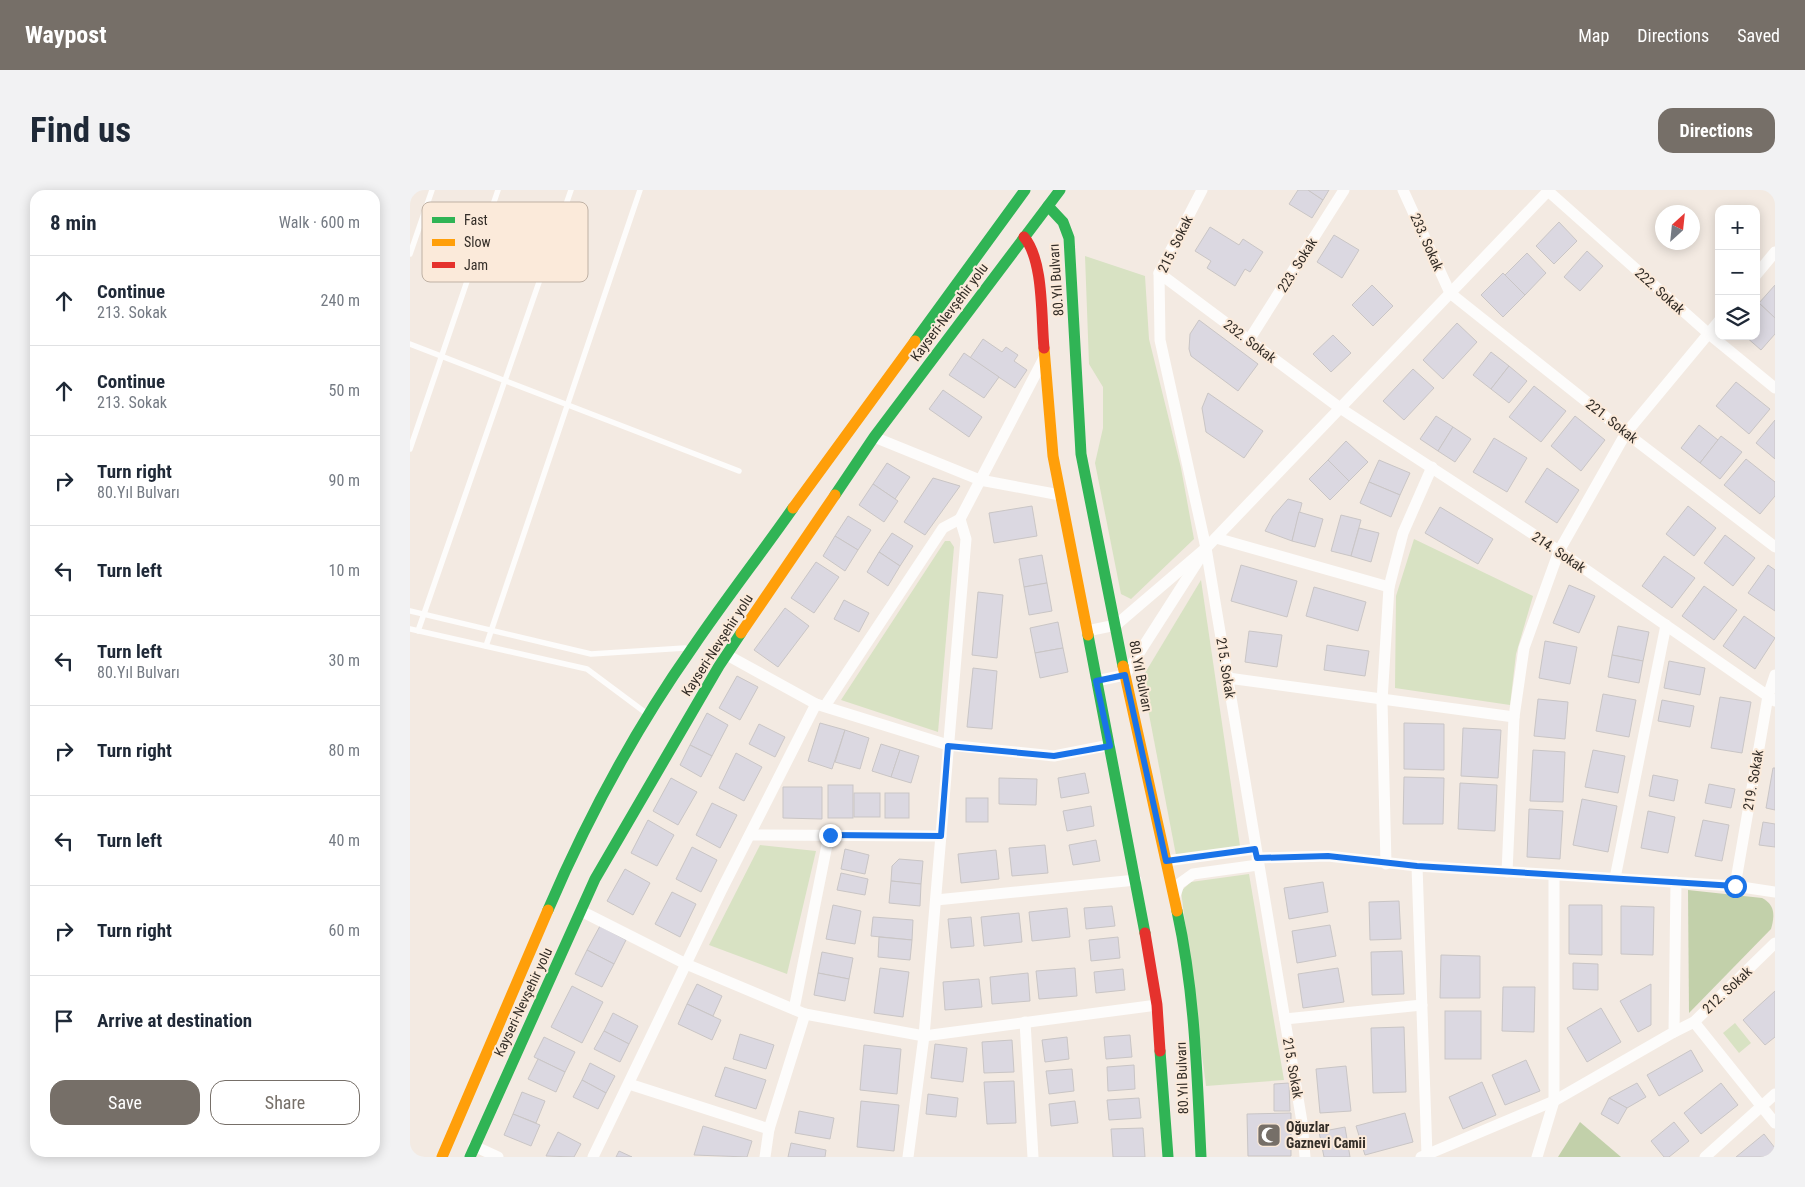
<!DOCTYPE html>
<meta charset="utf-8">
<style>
:root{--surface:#fff;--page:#f2f2f3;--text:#1f2937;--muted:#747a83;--line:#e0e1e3;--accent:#766f68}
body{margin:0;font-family:"Roboto Condensed",sans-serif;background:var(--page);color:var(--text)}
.controls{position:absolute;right:15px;top:15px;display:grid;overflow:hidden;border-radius:10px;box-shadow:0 2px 12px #0003}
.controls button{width:45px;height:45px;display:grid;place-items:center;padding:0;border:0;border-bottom:1px solid var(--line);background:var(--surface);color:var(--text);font:25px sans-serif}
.compass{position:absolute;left:1245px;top:15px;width:45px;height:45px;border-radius:50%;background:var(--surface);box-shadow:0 2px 12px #0003;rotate:27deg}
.stop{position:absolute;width:15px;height:15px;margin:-11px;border:4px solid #1a73e8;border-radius:50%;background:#fff}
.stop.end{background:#1a73e8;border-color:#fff;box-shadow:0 1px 5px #0008}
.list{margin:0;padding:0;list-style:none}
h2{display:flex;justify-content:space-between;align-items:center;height:65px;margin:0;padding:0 20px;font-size:21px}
h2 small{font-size:16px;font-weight:400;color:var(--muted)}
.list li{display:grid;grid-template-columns:32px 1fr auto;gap:15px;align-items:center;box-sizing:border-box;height:90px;padding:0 20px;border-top:1px solid var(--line)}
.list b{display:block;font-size:19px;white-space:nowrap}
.list p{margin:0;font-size:16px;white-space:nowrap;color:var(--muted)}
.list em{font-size:16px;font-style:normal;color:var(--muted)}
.actions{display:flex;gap:10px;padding:15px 20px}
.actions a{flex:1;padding:11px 0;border:1px solid var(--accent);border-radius:15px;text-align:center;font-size:18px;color:var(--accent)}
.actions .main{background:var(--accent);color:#fff}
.icon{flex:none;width:28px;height:28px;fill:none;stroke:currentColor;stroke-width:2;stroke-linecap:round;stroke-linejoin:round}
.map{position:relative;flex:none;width:1365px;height:967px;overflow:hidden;border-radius:15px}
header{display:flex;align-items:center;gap:30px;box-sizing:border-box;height:70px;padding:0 25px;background:var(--accent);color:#fff}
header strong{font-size:24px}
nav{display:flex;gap:28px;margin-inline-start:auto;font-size:18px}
.intro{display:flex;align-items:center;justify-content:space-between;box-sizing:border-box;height:120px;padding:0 30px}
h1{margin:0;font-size:35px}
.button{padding:12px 22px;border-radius:15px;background:var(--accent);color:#fff;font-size:18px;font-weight:700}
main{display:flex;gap:30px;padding:0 30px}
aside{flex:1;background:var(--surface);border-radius:15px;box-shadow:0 2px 12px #0003}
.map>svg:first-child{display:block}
.green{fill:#d8e2c3}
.forest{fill:#c2d0aa}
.building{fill:#dbd8e1;stroke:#c9c5c5}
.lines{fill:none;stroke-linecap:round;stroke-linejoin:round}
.lane{stroke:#fdfcfb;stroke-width:5.5}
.street{stroke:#fdfcfb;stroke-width:11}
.fast{stroke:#30b455;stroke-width:11}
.slow{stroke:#ff9f0a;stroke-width:11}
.jam{stroke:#e5322d;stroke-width:11}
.route{stroke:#1a73e8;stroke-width:6}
.labels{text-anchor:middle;stroke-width:4;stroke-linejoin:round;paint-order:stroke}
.street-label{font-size:14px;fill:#332d27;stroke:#fbeada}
.poi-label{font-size:14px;font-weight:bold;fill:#332d27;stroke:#fbeada;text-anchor:start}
.key{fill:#fbeada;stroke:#bfb1a4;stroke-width:1}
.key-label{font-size:14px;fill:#332d27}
</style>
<header>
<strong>Waypost</strong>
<nav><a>Map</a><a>Directions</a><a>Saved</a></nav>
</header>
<div class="intro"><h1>Find us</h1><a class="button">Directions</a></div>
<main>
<aside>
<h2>8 min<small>Walk · 600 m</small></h2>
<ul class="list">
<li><svg class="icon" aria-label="ahead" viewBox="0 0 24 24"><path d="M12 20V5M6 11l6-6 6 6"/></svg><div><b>Continue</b><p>213. Sokak</p></div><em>240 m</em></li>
<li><svg class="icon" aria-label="ahead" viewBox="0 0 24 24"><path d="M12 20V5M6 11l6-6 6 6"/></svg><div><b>Continue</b><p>213. Sokak</p></div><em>50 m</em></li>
<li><svg class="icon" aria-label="right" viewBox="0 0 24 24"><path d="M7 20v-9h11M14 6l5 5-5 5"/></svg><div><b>Turn right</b><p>80.Yıl Bulvarı</p></div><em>90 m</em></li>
<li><svg class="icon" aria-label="left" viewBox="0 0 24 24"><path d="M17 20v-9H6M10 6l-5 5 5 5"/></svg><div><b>Turn left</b></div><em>10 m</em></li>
<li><svg class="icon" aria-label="left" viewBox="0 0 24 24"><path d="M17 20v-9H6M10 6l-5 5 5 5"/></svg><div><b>Turn left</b><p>80.Yıl Bulvarı</p></div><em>30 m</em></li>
<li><svg class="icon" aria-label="right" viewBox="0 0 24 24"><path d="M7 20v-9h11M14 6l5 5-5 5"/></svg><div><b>Turn right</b></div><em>80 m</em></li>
<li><svg class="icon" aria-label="left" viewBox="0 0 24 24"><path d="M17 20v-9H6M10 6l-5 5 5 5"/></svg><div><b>Turn left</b></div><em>40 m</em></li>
<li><svg class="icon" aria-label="right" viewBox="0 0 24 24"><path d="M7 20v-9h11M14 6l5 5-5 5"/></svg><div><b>Turn right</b></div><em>60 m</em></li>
<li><svg class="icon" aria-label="arrive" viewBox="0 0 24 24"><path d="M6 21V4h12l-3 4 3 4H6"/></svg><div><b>Arrive at destination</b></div></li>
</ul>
<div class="actions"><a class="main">Save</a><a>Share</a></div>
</aside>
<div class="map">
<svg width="1365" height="967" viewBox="0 0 1365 967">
<rect width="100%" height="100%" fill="#f3eae2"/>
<g class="green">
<polygon points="675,66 735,86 739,149 771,278 784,349 721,409 711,404 685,273 693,238 693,197 679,174"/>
<polygon points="1004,349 1123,406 1106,464 1100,515 985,498 986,406"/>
<polygon points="535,351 540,351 544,357 528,542 431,510"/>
<polygon points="791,390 830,656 766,665 732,488"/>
<polygon points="350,655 406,661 377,784 299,755"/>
<polygon points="839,684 874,890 796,896 771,701 781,692"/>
<polygon points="1325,833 1341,853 1329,863 1313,843"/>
</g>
<g class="forest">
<path d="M 1278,700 L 1352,708 C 1365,715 1365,725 1361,739 L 1279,823 Z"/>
<polygon points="1170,932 1211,967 1148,967"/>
</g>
<g class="building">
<polygon points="888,0 898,0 913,10 902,28 879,14"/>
<polygon points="898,0 919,0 913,10"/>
<polygon points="1149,32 1167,51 1144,74 1126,56"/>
<polygon points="800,37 829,55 833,49 853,62 840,82 835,79 825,96 797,78 801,71 785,61"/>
<polygon points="924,45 949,60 932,88 907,72"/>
<polygon points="1177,61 1193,76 1170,101 1154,87"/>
<polygon points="1117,63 1136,83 1115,105 1095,85"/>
<polygon points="1093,83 1115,105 1093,127 1071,105"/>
<polygon points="962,95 983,116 963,136 942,115"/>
<polygon points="1365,95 1365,128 1349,113"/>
<polygon points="1349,113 1365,128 1365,144 1351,160 1335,146 1346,146 1346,116"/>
<polygon points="789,130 848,174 828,201 781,166 779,159 780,144"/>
<polygon points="1047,133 1067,152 1033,189 1013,170"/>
<polygon points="923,145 941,163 921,182 903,164"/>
<polygon points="573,149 592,162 596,157 608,165 604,171 617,180 605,198 560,168"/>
<polygon points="1081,162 1099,176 1081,199 1063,185"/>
<polygon points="554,163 589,187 574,208 539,185"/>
<polygon points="1099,176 1117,191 1099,213 1081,199"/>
<polygon points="1003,179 1024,198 994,230 973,211"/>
<polygon points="1326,192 1360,219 1339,244 1306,216"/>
<polygon points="1124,196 1156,221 1131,252 1099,227"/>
<polygon points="533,200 572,227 559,247 519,219"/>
<polygon points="798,203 853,241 834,268 796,242 792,218"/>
<polygon points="1026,226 1043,237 1028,261 1010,249"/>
<polygon points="1165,226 1195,250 1171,281 1141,256"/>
<polygon points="1365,230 1365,269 1346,253"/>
<polygon points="1289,235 1308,250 1290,273 1271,258"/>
<polygon points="1043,237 1061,249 1045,272 1028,261"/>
<polygon points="1311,246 1332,262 1310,289 1290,273"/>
<polygon points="1084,248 1117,268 1097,302 1063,282"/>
<polygon points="936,251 958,272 939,291 918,270"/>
<polygon points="1336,269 1365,292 1365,306 1350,324 1314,295"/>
<polygon points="918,270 939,291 920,310 899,289"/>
<polygon points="969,270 1000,283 990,305 959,292"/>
<polygon points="477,273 500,287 485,309 463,294"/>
<polygon points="1137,278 1169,300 1147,333 1115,312"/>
<polygon points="523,288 550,296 515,345 494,332"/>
<polygon points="959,292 990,305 981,327 950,313"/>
<polygon points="463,294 488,311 474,332 449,315"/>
<polygon points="878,309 892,313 882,351 855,341 863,326"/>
<polygon points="622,316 627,346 584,353 579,323"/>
<polygon points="1278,316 1306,338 1284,366 1256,344"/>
<polygon points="1030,317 1083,349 1068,374 1015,343"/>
<polygon points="889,322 913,329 905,357 882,351"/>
<polygon points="931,325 951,330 941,366 921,361"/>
<polygon points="438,326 461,340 448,360 425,346"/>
<polygon points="949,338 969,343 961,372 941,366"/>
<polygon points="482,343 503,356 490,376 469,362"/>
<polygon points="1315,345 1345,368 1323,396 1294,373"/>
<polygon points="425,346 448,360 435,381 413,366"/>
<polygon points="469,362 490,376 478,396 457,382"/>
<polygon points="632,365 637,393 614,397 609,369"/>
<polygon points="1254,366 1285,388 1262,418 1232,396"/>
<polygon points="406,372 429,387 404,423 381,408"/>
<polygon points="831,375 887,391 877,427 821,411"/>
<polygon points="1358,375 1365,380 1365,421 1338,403"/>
<polygon points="637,393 642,421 619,425 614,397"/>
<polygon points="1159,395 1185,406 1169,443 1143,433"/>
<polygon points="1294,396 1327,420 1304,450 1272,426"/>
<polygon points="904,397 956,412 948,441 896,426"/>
<polygon points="568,402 593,405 587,468 562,465"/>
<polygon points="434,410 459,423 449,442 424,429"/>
<polygon points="375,418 399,436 368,477 344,460"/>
<polygon points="1334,426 1365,448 1345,479 1313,456"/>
<polygon points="648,432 653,458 625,463 620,438"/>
<polygon points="1208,436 1239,442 1233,471 1202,465"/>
<polygon points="839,441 872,445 867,477 835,472"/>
<polygon points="1135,451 1167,457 1160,494 1129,488"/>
<polygon points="917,455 959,461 955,486 914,480"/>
<polygon points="653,458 658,482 630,488 625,463"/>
<polygon points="1202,465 1233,471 1229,493 1198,487"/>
<polygon points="1259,471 1295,478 1290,505 1254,498"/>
<polygon points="563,478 587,481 582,539 557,537"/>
<polygon points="327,486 348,497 330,530 309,518"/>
<polygon points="1193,504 1226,510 1219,547 1186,541"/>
<polygon points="1310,507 1341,512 1332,563 1301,558"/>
<polygon points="1128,509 1158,512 1155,549 1124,546"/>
<polygon points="1252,510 1284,516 1280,537 1248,531"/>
<polygon points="297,523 318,535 302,566 280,555"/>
<polygon points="410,533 435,540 422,579 398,571"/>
<polygon points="994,533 1034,534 1034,580 994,579"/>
<polygon points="349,534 375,547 365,567 339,554"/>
<polygon points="1053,538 1091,540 1088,588 1051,586"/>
<polygon points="435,540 459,548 450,579 425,572"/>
<polygon points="471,554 490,560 481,587 462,581"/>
<polygon points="280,555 302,566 291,587 270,575"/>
<polygon points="490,560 509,566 501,593 481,587"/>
<polygon points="1123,560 1155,562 1153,612 1120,611"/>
<polygon points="1183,560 1215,566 1208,603 1175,597"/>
<polygon points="326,563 352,577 334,611 309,598"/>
<polygon points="1363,578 1365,578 1365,620 1356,618"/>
<polygon points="675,583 679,603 651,608 648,588"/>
<polygon points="1243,585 1268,590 1264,611 1239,606"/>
<polygon points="994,587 1034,588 1033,634 993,634"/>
<polygon points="261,588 287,602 268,635 243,621"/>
<polygon points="589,588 627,589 626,615 589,614"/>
<polygon points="1050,593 1087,595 1085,641 1048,639"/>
<polygon points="1299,594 1325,599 1321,618 1295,613"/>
<rect x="418" y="595" width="25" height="33"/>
<polygon points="373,597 412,597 412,629 373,628"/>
<rect x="444" y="603" width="26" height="24"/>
<rect x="475" y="603" width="24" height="25"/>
<rect x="556" y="608" width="22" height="24"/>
<polygon points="1172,609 1207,616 1198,662 1163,655"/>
<polygon points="302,613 327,625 310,658 286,645"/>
<polygon points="681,616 684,636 657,641 653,621"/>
<polygon points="1119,619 1153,621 1150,669 1117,667"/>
<polygon points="1238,621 1265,627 1258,663 1231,658"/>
<polygon points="238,630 264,645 247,676 221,663"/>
<polygon points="1293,630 1319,635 1312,671 1285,666"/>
<polygon points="1353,632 1365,634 1365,657 1349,655"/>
<polygon points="686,650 690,671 663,675 659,655"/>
<polygon points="635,655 638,683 602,686 599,658"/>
<polygon points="282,657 307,670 291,702 266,689"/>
<polygon points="435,659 459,665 455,684 431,679"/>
<polygon points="586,660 589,689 551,693 548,664"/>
<polygon points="489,669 513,671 511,694 481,691 482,676"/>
<polygon points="215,679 240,693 223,725 197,711"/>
<polygon points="431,683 458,689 455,705 427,700"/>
<polygon points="481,691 511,694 510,716 479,713"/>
<polygon points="913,692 918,722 879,729 874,698"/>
<polygon points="262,702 286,714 270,747 245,734"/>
<polygon points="989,711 991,749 960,750 959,712"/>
<polygon points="423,715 451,721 445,754 416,749"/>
<polygon points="1159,715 1192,715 1192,765 1159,764"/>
<polygon points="702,716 705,736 676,739 674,718"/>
<polygon points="1211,716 1244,717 1243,765 1211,764"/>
<polygon points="657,718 660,747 622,751 619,722"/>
<polygon points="609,723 612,752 574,756 571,727"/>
<polygon points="463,727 503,730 502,750 461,746"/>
<polygon points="561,727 564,756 541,758 538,729"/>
<polygon points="920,735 926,766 887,773 882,741"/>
<polygon points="190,736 216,750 204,774 177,760"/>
<polygon points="469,747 502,750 500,770 468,767"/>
<polygon points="708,747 710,768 681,771 679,750"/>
<polygon points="177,760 204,774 192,797 165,784"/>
<polygon points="992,761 994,804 962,805 961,762"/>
<polygon points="412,762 443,768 439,789 408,783"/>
<polygon points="1031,765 1070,766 1070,808 1030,808"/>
<polygon points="1163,773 1188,774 1188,800 1163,799"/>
<polygon points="470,778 499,782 493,827 464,823"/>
<polygon points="665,778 667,806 629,809 626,781"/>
<polygon points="928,778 934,812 893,818 888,784"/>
<polygon points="713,779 715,800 686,803 684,782"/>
<polygon points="408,783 439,789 435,811 404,805"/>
<polygon points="618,783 620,811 582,814 580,787"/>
<polygon points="569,789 572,817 535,820 533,792"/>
<polygon points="287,794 312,806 303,826 277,814"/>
<polygon points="1241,794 1241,835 1228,842 1210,811"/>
<polygon points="162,796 193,812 172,853 141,837"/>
<polygon points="1093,797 1125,797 1124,842 1092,841"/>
<polygon points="1365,801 1365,847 1355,855 1333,830"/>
<polygon points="277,814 311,830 302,850 268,834"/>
<polygon points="1191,818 1211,852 1177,872 1157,838"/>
<rect x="1035" y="821" width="36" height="48"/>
<polygon points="203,823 228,836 219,854 194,841"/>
<polygon points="994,837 996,902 963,903 961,838"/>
<polygon points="194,841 219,854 210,872 184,859"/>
<polygon points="330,844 364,855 356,879 323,869"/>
<polygon points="720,845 722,867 696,869 694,847"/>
<polygon points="134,847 165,862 155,882 124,867"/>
<polygon points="657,847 659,869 635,872 632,850"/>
<polygon points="602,850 604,882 574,883 572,852"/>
<polygon points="525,854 557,858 553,892 521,888"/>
<polygon points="454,855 491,859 487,904 450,900"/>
<polygon points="1281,860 1293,881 1249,906 1237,885"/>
<polygon points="128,869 155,882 146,902 118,889"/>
<polygon points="1116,870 1130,901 1095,915 1082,885"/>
<polygon points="180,873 205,886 196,903 172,890"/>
<polygon points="724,875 725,899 698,901 697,877"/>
<polygon points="936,876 941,921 910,923 906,879"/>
<polygon points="315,877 356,890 346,919 305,906"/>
<polygon points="662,879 664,901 639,904 636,881"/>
<polygon points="172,890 196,903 188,919 163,907"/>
<polygon points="604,891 606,933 577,934 574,892"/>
<polygon points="1072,892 1086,925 1053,939 1039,907"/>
<polygon points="879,893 880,921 864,921 864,894"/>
<polygon points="1227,893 1236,907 1217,918 1199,908"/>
<polygon points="1311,893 1328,915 1291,944 1274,923"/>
<polygon points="112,902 135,911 126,933 103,924"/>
<polygon points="518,904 548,908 546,927 516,924"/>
<polygon points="729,908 731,928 699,930 697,910"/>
<polygon points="1199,908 1217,918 1208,934 1191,924"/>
<polygon points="451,911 489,915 484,961 447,957"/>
<polygon points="665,911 668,933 641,936 639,914"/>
<polygon points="389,921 424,928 420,949 385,943"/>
<polygon points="881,923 881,966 838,966 837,924"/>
<polygon points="995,923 1003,952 955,965 946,936"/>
<polygon points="103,924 130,935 121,956 94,945"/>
<polygon points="1264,932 1279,951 1259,967 1254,967 1241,951"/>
<polygon points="293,936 342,951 337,967 284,965"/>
<polygon points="935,937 940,967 914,967 909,942"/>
<polygon points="733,938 735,967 703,967 701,939"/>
<polygon points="148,942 171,954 164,967 136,966"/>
<polygon points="1354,944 1365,958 1365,967 1326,967"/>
<polygon points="381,953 416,960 415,967 378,967"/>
<polygon points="209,961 222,967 206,967"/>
</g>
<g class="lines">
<g class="lane">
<polyline points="0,64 22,0"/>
<polyline points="0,154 329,281"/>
<polyline points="0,259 88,0"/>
<polyline points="0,421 181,464 275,458"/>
<polyline points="0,439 177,479 236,523"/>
<polyline points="8,441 161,0"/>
<polyline points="76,456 230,0"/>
</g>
<g class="street">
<polyline points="792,0 749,83 750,150 796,358 892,932 895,967"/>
<polyline points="993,0 1040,103 1216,243 1365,357"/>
<polyline points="1138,1 1299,144 1365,198"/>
<polyline points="749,83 930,218 1149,361 1365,511"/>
<polyline points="1346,85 1365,62"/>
<polyline points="839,150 934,0"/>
<polyline points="464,247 570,290 650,305"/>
<polyline points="806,348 979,397"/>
<polyline points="677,441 706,435 796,358 1139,0"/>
<polyline points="317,465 406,514 538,555 644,566 700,555"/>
<polyline points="818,488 1104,527"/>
<polyline points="686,491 715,485 790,368"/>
<polyline points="415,516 533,338 550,329"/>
<polyline points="340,645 531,646"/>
<polyline points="847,668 918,666 1007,676 1325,696 1365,702"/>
<polyline points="756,671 845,659"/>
<polyline points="976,674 972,511 979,397 993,343 1022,277"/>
<polyline points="1007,676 1017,965"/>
<polyline points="1097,682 1104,527 1114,458 1149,361 1216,243 1309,131"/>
<polyline points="1205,688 1256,435"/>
<polyline points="1325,696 1358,506 1365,485"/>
<polyline points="765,706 769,694 783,684 848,675"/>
<polyline points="526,710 726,690"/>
<polyline points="171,721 276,774 395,824 514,846 747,815"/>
<polyline points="384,819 419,645"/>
<polyline points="875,829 1012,815"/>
<polyline points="615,832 623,967"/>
<polyline points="1284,832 1365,933"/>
<polyline points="1264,842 1284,832 1365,753"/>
<polyline points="219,894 359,939"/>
<polyline points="64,956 88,967"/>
<polyline points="183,967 311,701 406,514"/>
<polyline points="355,967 359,939 395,824"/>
<polyline points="498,967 514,846 556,349 550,329 634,168"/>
<polyline points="1011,967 1144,911 1264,842 1266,692"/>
<polyline points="1127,967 1144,911 1144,685"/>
<polyline points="1295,967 1365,904"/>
</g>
<g class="fast">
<polyline points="638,16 653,32 659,48 671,264 713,476"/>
<polyline points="505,151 615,0"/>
<polyline points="425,305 464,247 650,0"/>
<polyline points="678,445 735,743"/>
<path d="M 138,720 C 177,629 226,538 283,457 C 315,410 350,365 383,318"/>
<path d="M 767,721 C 785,803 787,884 791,967"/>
<polyline points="750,861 758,967"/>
<polyline points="60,967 185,689 309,476 331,443"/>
</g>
<g class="slow">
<polyline points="634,158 643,266 678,445"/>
<polyline points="383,318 505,151"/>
<polyline points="331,443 425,305"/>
<polyline points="713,476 767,721"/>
<polyline points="32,967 138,720"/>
</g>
<g class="jam">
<path d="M 614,47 C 634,70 631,128 634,158"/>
<polyline points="735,743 747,815 750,861"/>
</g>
</g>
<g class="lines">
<polyline class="route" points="420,645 531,646 538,556 644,566 700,556 686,491 715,485 756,671 845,659 847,668 918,666 1007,676 1325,696"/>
</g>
<defs>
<g id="mosque-square" transform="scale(1.25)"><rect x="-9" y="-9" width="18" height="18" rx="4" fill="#766f68" stroke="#fbeada"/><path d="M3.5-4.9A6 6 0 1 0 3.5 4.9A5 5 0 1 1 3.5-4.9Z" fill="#fff"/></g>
</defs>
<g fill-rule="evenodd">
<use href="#mosque-square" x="859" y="945"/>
</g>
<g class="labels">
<g class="street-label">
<text transform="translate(1017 52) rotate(66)" y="5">233. Sokak</text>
<text transform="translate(765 54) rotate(-64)" y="5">215. Sokak</text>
<text transform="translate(887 75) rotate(-58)" y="5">223. Sokak</text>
<text transform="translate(646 90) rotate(-94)" y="5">80.Yıl Bulvarı</text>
<text transform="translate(1250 101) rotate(42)" y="5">222. Sokak</text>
<text transform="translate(539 122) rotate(-53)" y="5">Kayseri-Nevşehir yolu</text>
<text transform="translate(840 151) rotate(37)" y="5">232. Sokak</text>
<text transform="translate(1202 231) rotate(38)" y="5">221. Sokak</text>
<text transform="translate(1149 362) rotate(34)" y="5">214. Sokak</text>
<text transform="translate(307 455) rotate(-57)" y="5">Kayseri-Nevşehir yolu</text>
<text transform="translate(816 478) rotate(81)" y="5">215. Sokak</text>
<text transform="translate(731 486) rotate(79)" y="5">80.Yıl Bulvarı</text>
<text transform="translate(1343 590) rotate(-80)" y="5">219. Sokak</text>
<text transform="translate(1317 800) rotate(-43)" y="5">212. Sokak</text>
<text transform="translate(113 812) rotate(-65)" y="5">Kayseri-Nevşehir yolu</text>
<text transform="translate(883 878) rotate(80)" y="5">215. Sokak</text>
<text transform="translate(772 888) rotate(-92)" y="5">80.Yıl Bulvarı</text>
</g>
<g class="poi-label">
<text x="876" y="942">Oğuzlar<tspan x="876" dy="16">Gaznevi Camii</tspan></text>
</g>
</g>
<rect x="12" y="12" width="166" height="80" rx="8" class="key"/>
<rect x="22" y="27" width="23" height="6" fill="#30b455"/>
<rect x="22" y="49" width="23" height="7" fill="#ff9f0a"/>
<rect x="22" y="72" width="23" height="6" fill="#e5322d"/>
<g class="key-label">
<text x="54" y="35">Fast</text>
<text x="54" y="57">Slow</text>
<text x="54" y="80">Jam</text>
</g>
</svg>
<div class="controls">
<button>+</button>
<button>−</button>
<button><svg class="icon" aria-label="layers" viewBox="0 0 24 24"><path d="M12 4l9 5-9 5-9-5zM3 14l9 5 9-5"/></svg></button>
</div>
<svg class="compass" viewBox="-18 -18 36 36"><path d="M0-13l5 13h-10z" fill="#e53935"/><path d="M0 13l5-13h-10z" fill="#747a83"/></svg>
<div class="stop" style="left:1325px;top:696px"></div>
<div class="stop end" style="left:420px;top:645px"></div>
</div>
</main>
